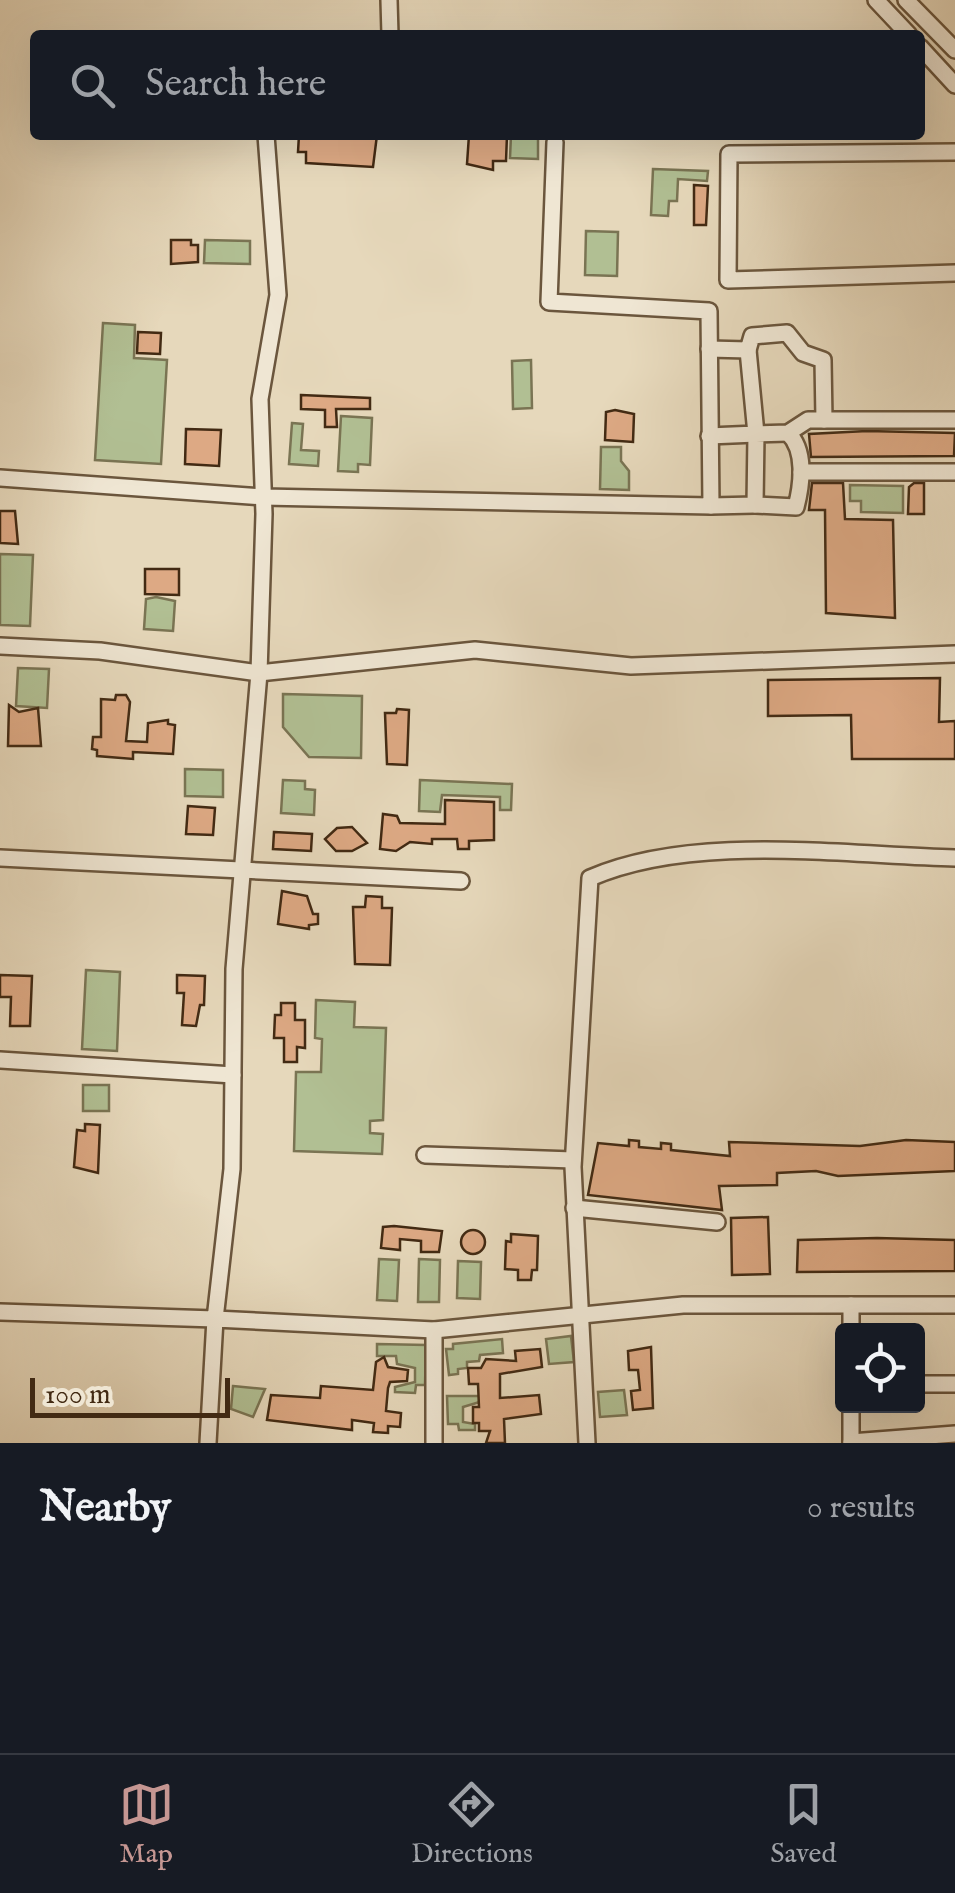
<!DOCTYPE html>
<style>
:root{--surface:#171b24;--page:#20242c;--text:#f1f3f6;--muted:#9ea1a6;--line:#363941;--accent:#c59692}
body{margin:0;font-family:"IM FELL English",serif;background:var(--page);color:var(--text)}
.controls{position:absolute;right:30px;bottom:30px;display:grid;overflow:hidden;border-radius:10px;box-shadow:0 10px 40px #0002}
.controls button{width:90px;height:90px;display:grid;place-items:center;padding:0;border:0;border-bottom:2px solid var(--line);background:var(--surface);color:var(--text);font:50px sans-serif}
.scale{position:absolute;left:30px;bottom:25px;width:200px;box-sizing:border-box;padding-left:10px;border:5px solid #422a13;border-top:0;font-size:28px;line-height:35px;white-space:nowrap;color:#422a13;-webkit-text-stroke:8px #efe6d3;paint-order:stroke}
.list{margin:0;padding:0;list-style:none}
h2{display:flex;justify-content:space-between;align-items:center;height:130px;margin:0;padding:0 40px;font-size:42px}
h2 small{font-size:32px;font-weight:400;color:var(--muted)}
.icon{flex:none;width:55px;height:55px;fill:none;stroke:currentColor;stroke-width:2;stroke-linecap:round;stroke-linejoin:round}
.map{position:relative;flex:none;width:955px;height:1443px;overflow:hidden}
.search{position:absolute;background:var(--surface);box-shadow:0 10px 40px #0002;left:30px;right:30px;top:30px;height:110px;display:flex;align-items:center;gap:25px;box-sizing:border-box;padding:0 35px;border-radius:10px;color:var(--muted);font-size:38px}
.sheet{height:310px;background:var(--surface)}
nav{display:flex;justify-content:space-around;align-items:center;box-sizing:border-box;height:140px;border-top:2px solid var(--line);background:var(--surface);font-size:28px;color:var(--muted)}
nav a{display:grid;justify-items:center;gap:5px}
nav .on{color:var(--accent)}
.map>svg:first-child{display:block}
.green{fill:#b1bf93;stroke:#7a7453;stroke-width:2.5}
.building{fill:#dda984;stroke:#422a13;stroke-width:2.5}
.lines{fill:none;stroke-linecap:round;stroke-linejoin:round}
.minor-casing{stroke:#6b563d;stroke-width:20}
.minor{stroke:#efe6d3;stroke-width:15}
</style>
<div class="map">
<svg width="955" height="1443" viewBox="0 0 955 1443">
<rect width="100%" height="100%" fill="#e6d8bb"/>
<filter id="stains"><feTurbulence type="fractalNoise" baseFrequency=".002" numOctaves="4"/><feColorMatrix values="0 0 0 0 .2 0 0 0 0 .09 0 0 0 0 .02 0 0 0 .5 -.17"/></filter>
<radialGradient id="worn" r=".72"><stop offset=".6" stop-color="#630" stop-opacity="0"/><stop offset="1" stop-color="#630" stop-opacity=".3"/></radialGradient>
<g class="green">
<polygon points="511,135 538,135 538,159 510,158"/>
<polygon points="653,169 708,171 707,181 678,179 677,201 669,201 668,216 651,215"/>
<polygon points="586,231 618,232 617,276 585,275"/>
<polygon points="205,240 250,241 250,264 204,263"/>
<polygon points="103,323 135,325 134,358 167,360 161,464 95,460"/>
<polygon points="531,360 532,408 513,409 512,361"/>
<polygon points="341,416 372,418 370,465 358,464 358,472 338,471"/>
<polygon points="292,423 303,424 301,450 319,451 318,466 289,464"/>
<polygon points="601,447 621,447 621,461 629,471 629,490 600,489"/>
<polygon points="850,485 903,486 903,513 861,512 861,501 850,501"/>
<polygon points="0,554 33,555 30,626 0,625"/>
<polygon points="156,597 175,601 173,631 144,629 146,599"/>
<polygon points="18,668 49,669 47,708 16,706"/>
<polygon points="283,694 362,696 361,758 309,757 283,727"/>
<polygon points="185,769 223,770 223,797 185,796"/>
<polygon points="283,780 305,781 305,789 315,790 314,815 281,813"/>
<polygon points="420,780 512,784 511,810 500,810 500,797 442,795 440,812 419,811"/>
<polygon points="86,970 120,972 117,1051 82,1049"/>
<polygon points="316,1000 355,1002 354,1027 386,1028 383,1120 370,1121 370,1133 383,1134 382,1154 294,1151 296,1072 321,1072 322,1039 315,1038"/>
<rect x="83" y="1085" width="26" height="26"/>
<polygon points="379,1259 399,1260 397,1301 377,1300"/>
<polygon points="419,1259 440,1260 439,1302 418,1302"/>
<polygon points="458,1261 481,1262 480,1299 457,1298"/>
<polygon points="571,1336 574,1362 549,1364 546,1339"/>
<polygon points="502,1339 503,1353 480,1355 479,1361 467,1362 467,1368 458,1369 458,1374 449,1375 446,1349 453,1349 453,1344"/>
<polygon points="377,1344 426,1345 425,1385 416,1385 415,1393 395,1392 395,1387 415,1382 415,1368 397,1364 396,1356 377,1356"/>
<polygon points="233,1386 265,1389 253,1417 231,1409"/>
<polygon points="624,1390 627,1415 600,1417 598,1392"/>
<polygon points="447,1396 483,1396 483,1401 463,1407 463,1422 475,1424 475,1430 459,1430 458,1424 448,1424"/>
</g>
<g class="building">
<polygon points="299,135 377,135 373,167 306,163 306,152 298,152"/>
<polygon points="469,135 507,135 506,161 493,161 493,170 467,164"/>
<polygon points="694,185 708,186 706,225 694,225"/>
<polygon points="171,240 191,240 191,245 198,245 198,262 171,264"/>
<polygon points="138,332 161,333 160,354 137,353"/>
<polygon points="301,395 370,398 370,409 336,409 337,427 325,427 325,410 301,409"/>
<polygon points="615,410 634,414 633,442 605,440 606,412"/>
<polygon points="186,429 221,430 219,466 185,464"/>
<polygon points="867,431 955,433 954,456 811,457 809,434"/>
<polygon points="812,483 843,483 845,519 893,520 895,618 826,613 825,510 809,510"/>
<polygon points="914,483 924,483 924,514 908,514 909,487"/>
<polygon points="0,511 15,511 18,544 0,543"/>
<polygon points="145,569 179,569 179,595 145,594"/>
<polygon points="940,678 939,722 955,721 955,759 852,759 851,715 768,716 768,680"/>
<polygon points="116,695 126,695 130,702 126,741 147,742 148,723 168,720 168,724 175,725 173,754 133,752 133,759 97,756 97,750 92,749 93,737 101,737 101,699 115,700"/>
<polygon points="9,705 19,712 38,708 41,746 8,746"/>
<polygon points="397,709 409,710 407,765 387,764 385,713 396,713"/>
<polygon points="445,800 494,802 494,840 469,841 469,849 458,849 457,839 432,839 432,844 410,842 396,851 380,849 383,814 397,816 400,823 445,824"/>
<polygon points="188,806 215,808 213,835 186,834"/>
<polygon points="352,827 367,843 352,851 336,851 325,839 337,828"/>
<polygon points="274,832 312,834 311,851 273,849"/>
<polygon points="282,891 307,896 313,914 318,914 318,924 309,925 309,929 278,924"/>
<polygon points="366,896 382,897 382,908 392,908 390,965 355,964 353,907 365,907"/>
<polygon points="0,975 32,976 30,1026 10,1026 11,997 0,997"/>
<polygon points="177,975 205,976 204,1005 200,1005 196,1026 182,1025 184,993 177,993"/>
<polygon points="281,1003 295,1003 295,1020 305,1020 305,1048 297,1047 297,1062 284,1062 284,1038 274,1038 275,1015 281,1015"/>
<polygon points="85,1124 100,1125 98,1173 74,1167 77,1130 85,1131"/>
<polygon points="629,1140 639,1141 639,1147 661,1149 661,1143 671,1144 671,1150 730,1156 729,1142 860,1146 906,1140 955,1142 955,1171 838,1176 816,1171 777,1173 777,1185 719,1186 722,1210 588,1195 598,1143 629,1146"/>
<polygon points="768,1217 770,1274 732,1275 731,1218"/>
<polygon points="394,1226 442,1231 439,1252 421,1252 421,1241 400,1239 400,1250 381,1248 383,1227"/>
<circle cx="473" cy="1242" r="12"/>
<polygon points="511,1234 538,1236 537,1270 532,1270 531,1280 518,1280 518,1270 505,1269 506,1241 511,1242"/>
<polygon points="877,1238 955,1240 955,1271 797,1272 798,1240"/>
<polygon points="651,1347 653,1408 633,1410 631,1391 640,1390 638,1370 629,1370 628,1351"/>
<polygon points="540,1349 542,1367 500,1374 500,1398 539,1395 541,1414 504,1419 505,1443 486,1443 490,1431 479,1431 479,1423 473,1423 473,1407 479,1407 478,1384 469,1384 468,1368 481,1368 486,1359 516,1361 515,1351"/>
<polygon points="384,1357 388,1367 408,1370 407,1381 390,1382 388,1388 386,1411 401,1413 400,1427 388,1426 388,1433 373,1432 374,1423 352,1420 352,1430 267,1420 271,1395 320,1398 321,1386 373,1390 376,1362"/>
</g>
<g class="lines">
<g class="minor-casing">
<g id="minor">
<polyline points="389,0 390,35"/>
<polyline points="876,0 909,35"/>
<polyline points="906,0 955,50"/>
<polyline points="920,47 955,85"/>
<polyline points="955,152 729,154 728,280 955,273"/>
<polyline points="709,349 748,350 752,336 787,333 803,353 823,360 824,420"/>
<polyline points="709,436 756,434 748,350"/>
<polyline points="801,472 955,472"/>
<polyline points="0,478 263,497 711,506 709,311 549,302 555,142"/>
<path d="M 755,505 L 796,507 C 802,484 806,450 788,433"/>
<polyline points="711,506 755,505 756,434 788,433 808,420 955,420"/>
<polyline points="0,646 100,651 259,673 475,650 631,666 955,654"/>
<polyline points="0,858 461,881"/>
<polyline points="0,1060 233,1075"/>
<polyline points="425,1155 573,1160"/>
<polyline points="574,1208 717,1222"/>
<polyline points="0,1312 215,1319 232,1169 234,969 259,673 264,514 260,399 278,295 266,135"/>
<polyline points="434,1330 434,1443"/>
<polyline points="851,1330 851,1305"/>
<polyline points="918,1384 955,1384"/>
<polyline points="851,1406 851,1443"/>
<polyline points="851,1442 955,1434"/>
<polyline points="208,1443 215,1319 434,1330 683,1305 955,1305"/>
<path d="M 587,1443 L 573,1167 L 590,878 C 693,833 843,855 955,858"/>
</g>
</g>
<use href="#minor" class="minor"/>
</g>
<rect width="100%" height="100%" filter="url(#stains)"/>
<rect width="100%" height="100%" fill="url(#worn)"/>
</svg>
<div class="controls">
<button><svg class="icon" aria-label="locate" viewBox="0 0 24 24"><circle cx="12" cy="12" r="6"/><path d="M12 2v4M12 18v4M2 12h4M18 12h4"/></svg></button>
</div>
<div class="scale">100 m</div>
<div class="search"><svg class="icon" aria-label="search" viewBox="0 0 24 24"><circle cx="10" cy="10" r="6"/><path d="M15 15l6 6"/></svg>Search here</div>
</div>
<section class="sheet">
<h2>Nearby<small>0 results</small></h2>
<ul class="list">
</ul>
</section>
<nav>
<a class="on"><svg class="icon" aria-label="map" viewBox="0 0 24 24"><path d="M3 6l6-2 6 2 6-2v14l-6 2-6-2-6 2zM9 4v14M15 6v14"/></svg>Map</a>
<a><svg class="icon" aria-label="directions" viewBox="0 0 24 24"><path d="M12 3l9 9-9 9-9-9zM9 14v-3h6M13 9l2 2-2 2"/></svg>Directions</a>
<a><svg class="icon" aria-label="saved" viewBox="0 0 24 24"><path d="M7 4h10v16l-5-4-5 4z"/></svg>Saved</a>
</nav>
